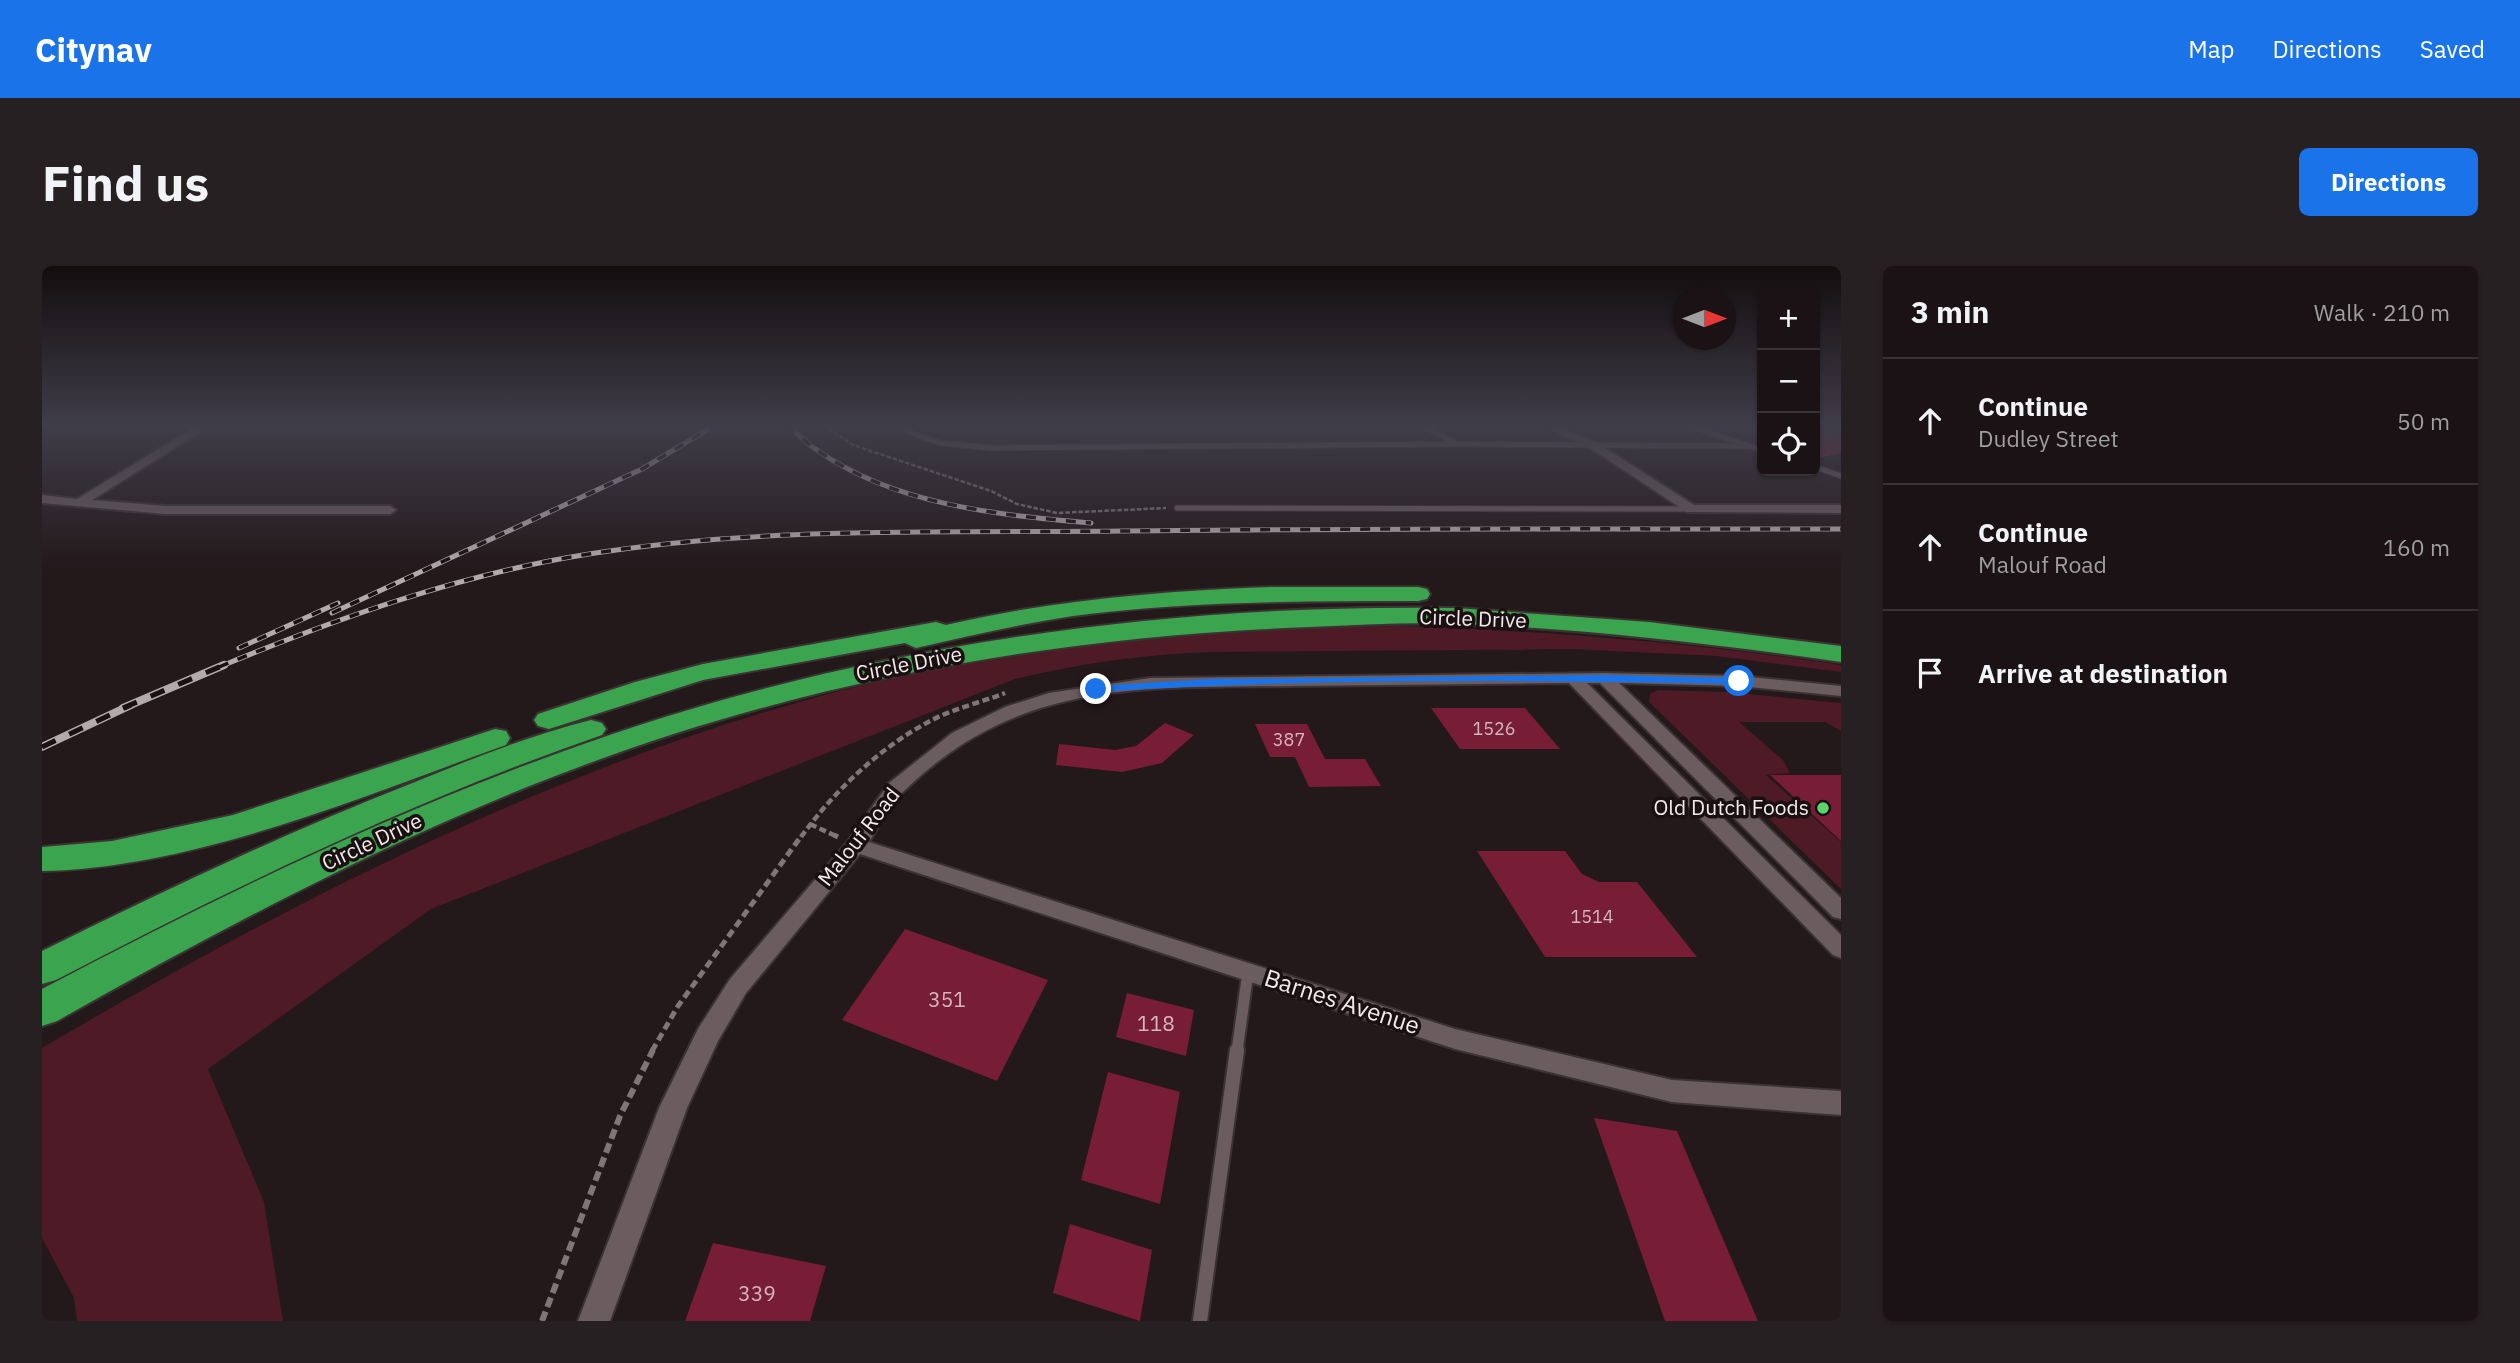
<!DOCTYPE html>
<meta charset="utf-8">
<style>
:root{--surface:#1a1214;--page:#272022;--text:#f1f3f6;--muted:#9f9ea0;--line:#383234;--accent:#1a73e8}
body{margin:0;font-family:"IBM Plex Sans",sans-serif;background:var(--page);color:var(--text)}
.controls{position:absolute;right:21px;top:21px;display:grid;overflow:hidden;border-radius:10px;box-shadow:0 2px 5px #0004}
.controls button{width:63px;height:63px;display:grid;place-items:center;padding:0;border:0;border-bottom:2px solid var(--line);background:var(--surface);color:var(--text);font:35px sans-serif}
.compass{position:absolute;left:1631px;top:21px;width:63px;height:63px;border-radius:50%;background:var(--surface);box-shadow:0 2px 5px #0004;rotate:90deg}
.stop{position:absolute;width:21px;height:21px;margin:-16px;border:5px solid #1a73e8;border-radius:50%;background:#fff}
.stop.end{background:#1a73e8;border-color:#fff;box-shadow:0 2px 7px #0008}
.list{margin:0;padding:0;list-style:none}
h2{display:flex;justify-content:space-between;align-items:center;height:91px;margin:0;padding:0 28px;font-size:30px}
h2 small{font-size:23px;font-weight:400;color:var(--muted)}
.list li{display:grid;grid-template-columns:46px 1fr auto;gap:21px;align-items:center;box-sizing:border-box;height:126px;padding:0 28px;border-top:2px solid var(--line)}
.list b{display:block;font-size:26px;white-space:nowrap}
.list p{margin:0;font-size:23px;white-space:nowrap;color:var(--muted)}
.list em{font-size:23px;font-style:normal;color:var(--muted)}
.icon{flex:none;width:38px;height:38px;fill:none;stroke:currentColor;stroke-width:2;stroke-linecap:round;stroke-linejoin:round}
.map{position:relative;flex:none;width:1799px;height:1055px;overflow:hidden;border-radius:10px}
header{display:flex;align-items:center;gap:42px;box-sizing:border-box;height:98px;padding:0 35px;background:var(--accent);color:#fff}
header strong{font-size:33px}
nav{display:flex;gap:38px;margin-inline-start:auto;font-size:24px}
.intro{display:flex;align-items:center;justify-content:space-between;box-sizing:border-box;height:168px;padding:0 42px}
h1{margin:0;font-size:49px}
.button{padding:18px 32px;border-radius:10px;background:var(--accent);color:#fff;font-size:24px;font-weight:700}
main{display:flex;gap:42px;padding:0 42px}
aside{flex:1;background:var(--surface);border-radius:10px;box-shadow:0 2px 5px #0004}
.map>svg:first-child{display:block}
.green{fill:#4d1a25}
.building{fill:#781d36}
.lines{fill:none;stroke-linecap:round;stroke-linejoin:round}
.service-far2-casing{stroke:#3a3233;stroke-width:7}
.service-far1-casing{stroke:#3a3233;stroke-width:15}
.service-casing{stroke:#3a3233;stroke-width:18}
.minor-casing{stroke:#3a3233;stroke-width:4}
.motorway-casing{stroke:#3a3233;stroke-width:4}
.path-far3{stroke:#807678;stroke-width:2.5;stroke-dasharray:4.5 2;stroke-linecap:butt}
.path-far2{stroke:#807678;stroke-width:4.5;stroke-dasharray:7 3.5;stroke-linecap:butt}
.path-far1{stroke:#807678;stroke-width:5;stroke-dasharray:8 4.5;stroke-linecap:butt}
.path{stroke:#807678;stroke-width:6;stroke-dasharray:10 5;stroke-linecap:butt}
.service-far2{stroke:#6b5d5f;stroke-width:5}
.service-far1{stroke:#6b5d5f;stroke-width:11}
.service{stroke:#6b5d5f;stroke-width:14}
.minor{fill:#6b5d5f;fill-rule:evenodd}
.motorway{fill:#3ba44e;fill-rule:evenodd}
.rail-far1-casing{stroke:#b3aaac;stroke-width:5}
.rail-casing{stroke:#b3aaac;stroke-width:8}
.rail-far1{stroke:#1a0f11;stroke-width:3.5;stroke-dasharray:10;stroke-linecap:butt}
.rail{stroke:#1a0f11;stroke-width:5;stroke-dasharray:15;stroke-linecap:butt}
.route{fill:#1a73e8}
.poi-dot{fill:#5ad56e;stroke:#1a0f11;stroke-width:2.5}
.labels{text-anchor:middle;stroke-width:7;stroke-linejoin:round;paint-order:stroke}
.number-label{font-size:18px;fill:#d4b7be}
.street-label{font-size:21px;fill:#f2eaeb;stroke:#1a0f11}
.poi-label{font-size:21px;fill:#f2eaeb;stroke:#1a0f11;text-anchor:end}
.near-number-label{font-size:21px;fill:#d4b7be}
.near-street-label{font-size:24px;fill:#f2eaeb;stroke:#1a0f11}
</style>
<header>
<strong>Citynav</strong>
<nav><a>Map</a><a>Directions</a><a>Saved</a></nav>
</header>
<div class="intro"><h1>Find us</h1><a class="button">Directions</a></div>
<main>
<div class="map">
<svg width="1799" height="1055" viewBox="0 0 1799 1055">
<rect width="100%" height="100%" fill="#23181a"/>
<g class="green">
<path d="M 1360,360 C 1507,365 1653,377 1799,399 L 1799,406 L 1674,390 L 1529,383 L 1173,386 C 1105,388 1040,397 973,413 L 389,643 L 166,803 L 222,936 L 241,1055 L 35,1055 L 32,1032 L 0,972 L 0,782 C 295,608 614,449 955,391 C 1089,369 1224,361 1360,360 Z"/>
<polygon points="1616,424 1685,426 1799,437 1799,465 1783,456 1697,456 1741,494 1748,507 1724,509 1799,576 1799,623 1607,436 1608,428"/>
</g>
<g class="building">
<polygon points="1773,165 1799,172 1799,187 1773,193"/>
<polygon points="1389,442 1483,442 1518,483 1418,483"/>
<polygon points="1123,457 1152,469 1120,497 1080,506 1014,499 1017,478 1073,484 1094,480"/>
<polygon points="1213,458 1265,458 1283,493 1323,493 1339,520 1267,521 1253,491 1228,491"/>
<polygon points="1728,509 1799,509 1799,575"/>
<polygon points="1435,585 1523,585 1540,608 1557,616 1595,616 1655,691 1503,691"/>
<polygon points="863,663 1006,714 955,815 800,754"/>
<polygon points="1085,727 1152,744 1144,790 1074,771"/>
<polygon points="1066,806 1138,826 1118,938 1039,914"/>
<polygon points="1552,852 1635,865 1716,1055 1623,1055"/>
<polygon points="1028,958 1110,984 1098,1055 1011,1027"/>
<polygon points="671,977 784,1000 768,1055 643,1055"/>
</g>
<g class="lines">
<g class="service-far2-casing">
<g id="service-far2">
<polyline points="849,159 898,177 950,182 1416,178 1706,180"/>
<polyline points="1378,159 1412,176"/>
<polyline points="1644,159 1720,184"/>
<polyline points="1773,201 1799,210"/>
<polyline points="1135,242 1649,243"/>
</g>
</g>
<g class="service-far1-casing">
<polyline id="service-far1" points="1195,785 1206,706"/>
</g>
<g class="service-casing">
<polyline id="service" points="1158,1055 1195,784"/>
</g>
<g class="minor-casing">
<g id="minor">
<polygon points="156,159 169,159 50,234 124,240 348,240 354,244 348,248 124,248 0,237 0,229 35,233"/>
<polygon points="1498,159 1512,159 1555,177 1652,239 1799,239 1799,247 1645,246 1547,181"/>
<polygon points="1785,159 1799,159 1799,165"/>
<path d="M 1562,407 L 1697,410 L 1799,420 L 1799,430 L 1697,420 L 1577,417 L 1799,632 L 1799,653 L 1791,651 L 1558,417 L 1545,417 L 1799,669 L 1799,692 L 1791,689 L 1527,417 C 1435,418 1343,419 1251,420 C 1102,422 979,412 863,524 C 848,537 838,559 827,576 L 1413,763 L 1630,814 L 1799,825 L 1799,849 L 1630,836 L 1413,783 L 818,588 L 704,727 L 676,775 L 645,842 L 568,1055 L 536,1055 L 617,842 L 656,763 L 688,713 L 807,574 L 847,517 L 910,467 L 963,441 L 1007,427 L 1108,412 Z"/>
</g>
</g>
<g class="motorway-casing">
<g id="motorway">
<path d="M 1228,321 L 1376,321 L 1385,323 L 1388,328 L 1385,333 L 1376,335 C 1261,335 1145,335 1031,350 C 978,358 926,370 874,382 L 863,377 L 661,414 L 507,463 L 496,460 L 492,454 L 496,448 L 593,416 L 661,398 L 894,356 L 904,359 C 1011,334 1119,325 1228,321 Z"/>
<path d="M 1415,342 L 1607,356 L 1799,380 L 1799,396 C 1672,378 1545,363 1417,358 C 1368,356 1318,359 1268,361 C 1021,370 777,412 545,498 C 360,566 186,659 15,755 L 0,760 L 0,723 C 169,634 341,550 522,485 C 806,382 1113,337 1415,342 Z"/>
<path d="M 549,454 L 560,457 L 564,463 L 560,469 C 370,535 192,621 14,714 L 0,718 L 0,685 C 121,625 243,567 368,518 C 427,494 488,469 549,454 Z"/>
<path d="M 453,463 L 464,465 L 468,472 L 464,479 C 321,530 153,602 0,605 L 0,581 L 70,575 L 191,549 Z"/>
</g>
</g>
<polyline class="path-far3" points="781,159 811,179 949,225 975,238 1015,247 1124,242"/>
<g class="path-far2">
<polyline points="768,558 796,571"/>
<path d="M 759,571 C 793,524 839,480 892,453 C 914,442 940,436 963,427"/>
</g>
<g class="path-far1">
<polyline points="792,569 796,571"/>
<polyline points="610,785 636,740 760,569"/>
</g>
<polyline class="path" points="500,1055 578,850 611,784"/>
<use href="#service-far2" class="service-far2"/>
<use href="#service-far1" class="service-far1"/>
<use href="#service" class="service"/>
<use href="#minor" class="minor"/>
<use href="#motorway" class="motorway"/>
<g class="rail-far1-casing">
<g id="rail-far1">
<path d="M 746,159 C 755,167 764,177 775,184 C 852,239 957,249 1049,257"/>
<polyline points="290,347 600,203 673,159"/>
<polyline points="197,382 296,337"/>
<path d="M 177,401 C 296,352 419,308 547,288 C 723,260 904,267 1082,265 C 1321,262 1560,263 1799,263"/>
</g>
</g>
<g class="rail-casing">
<g id="rail">
<polyline points="81,442 182,399"/>
<polyline points="0,481 89,439"/>
</g>
</g>
<use href="#rail-far1" class="rail-far1"/>
<use href="#rail" class="rail"/>
</g>
<linearGradient id="sky" x2="0" y2="1"><stop stop-color="#130d0e"/><stop offset="0.52" stop-color="#3f3d49"/><stop offset="1" stop-color="#3f3d49" stop-opacity="0"/></linearGradient>
<rect width="1799" height="307" fill="url(#sky)"/>
<path class="route" d="M 1562,409 L 1697,412 L 1702,415 L 1697,418 C 1483,414 1268,412 1054,426 L 1049,423 L 1054,420 L 1169,413 Z"/>
<circle class="poi-dot" cx="1781" cy="542" r="7"/>
<g class="labels">
<g class="number-label">
<text x="1452" y="469">1526</text>
<text x="1247" y="480">387</text>
<text x="1550" y="657">1514</text>
</g>
<g class="street-label">
<text transform="translate(1431 353) rotate(2)" y="7">Circle Drive</text>
<text transform="translate(867 398) rotate(-11)" y="7">Circle Drive</text>
<text transform="translate(817 571) rotate(-52)" y="7">Malouf Road</text>
<text transform="translate(330 576) rotate(-25)" y="7">Circle Drive</text>
</g>
<g class="poi-label">
<text x="1767" y="549">Old Dutch Foods</text>
</g>
<g class="near-number-label">
<text x="905" y="741">351</text>
<text x="1114" y="765">118</text>
<text x="715" y="1035">339</text>
</g>
<g class="near-street-label">
<text transform="translate(1300 736) rotate(18)" y="8">Barnes Avenue</text>
</g>
</g>
</svg>
<div class="controls">
<button>+</button>
<button>−</button>
<button><svg class="icon" aria-label="locate" viewBox="0 0 24 24"><circle cx="12" cy="12" r="6"/><path d="M12 2v4M12 18v4M2 12h4M18 12h4"/></svg></button>
</div>
<svg class="compass" viewBox="-18 -18 36 36"><path d="M0-13l5 13h-10z" fill="#e53935"/><path d="M0 13l5-13h-10z" fill="#9f9ea0"/></svg>
<div class="stop" style="left:1697px;top:415px"></div>
<div class="stop end" style="left:1054px;top:423px"></div>
</div>
<aside>
<h2>3 min<small>Walk · 210 m</small></h2>
<ul class="list">
<li><svg class="icon" aria-label="ahead" viewBox="0 0 24 24"><path d="M12 20V5M6 11l6-6 6 6"/></svg><div><b>Continue</b><p>Dudley Street</p></div><em>50 m</em></li>
<li><svg class="icon" aria-label="ahead" viewBox="0 0 24 24"><path d="M12 20V5M6 11l6-6 6 6"/></svg><div><b>Continue</b><p>Malouf Road</p></div><em>160 m</em></li>
<li><svg class="icon" aria-label="arrive" viewBox="0 0 24 24"><path d="M6 21V4h12l-3 4 3 4H6"/></svg><div><b>Arrive at destination</b></div></li>
</ul>
</aside>
</main>
